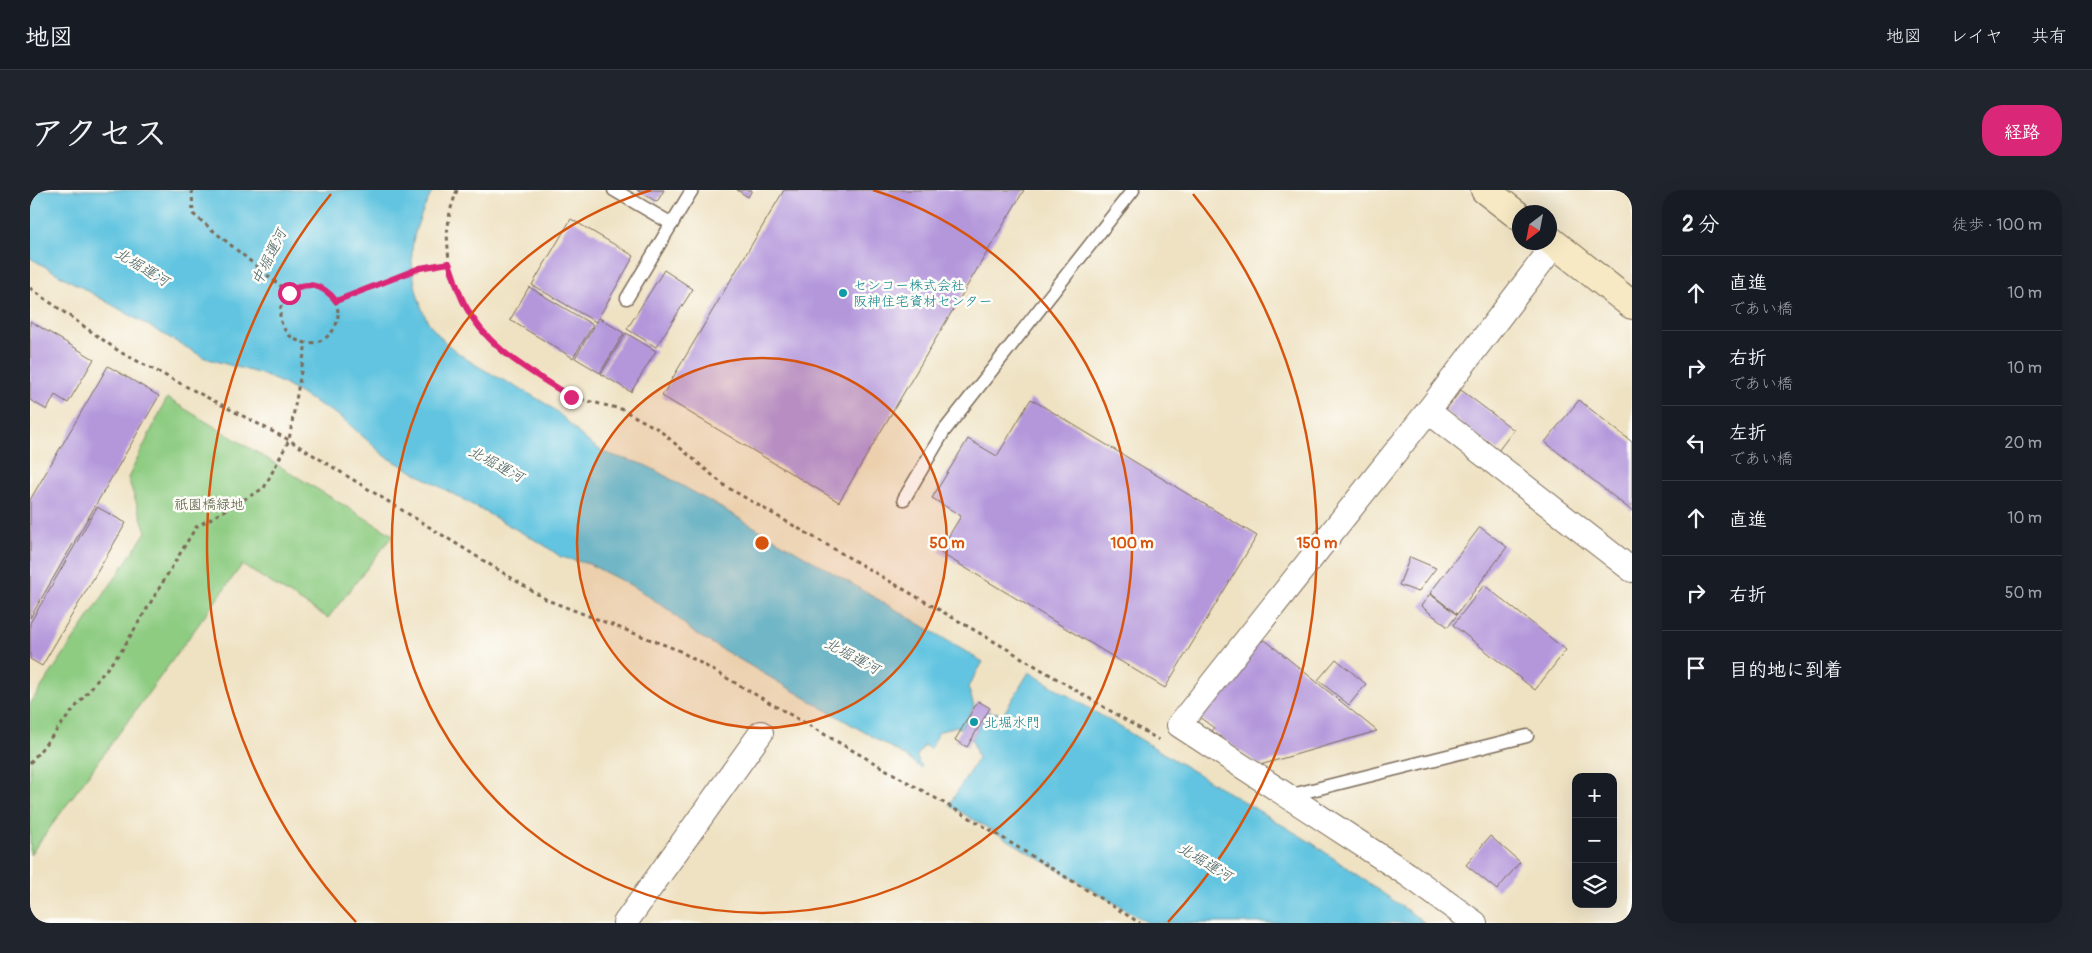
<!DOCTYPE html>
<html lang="ja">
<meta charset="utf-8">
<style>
:root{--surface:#171b24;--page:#20242c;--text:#f1f3f6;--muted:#9ea1a6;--line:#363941;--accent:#db2777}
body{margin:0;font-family:Pangolin,"Klee One",sans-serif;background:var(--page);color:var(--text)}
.controls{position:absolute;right:15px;bottom:15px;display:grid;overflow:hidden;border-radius:10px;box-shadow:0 5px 20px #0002}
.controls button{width:45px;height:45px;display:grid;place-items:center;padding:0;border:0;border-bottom:1px solid var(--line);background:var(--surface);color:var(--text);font:25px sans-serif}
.compass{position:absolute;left:1482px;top:15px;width:45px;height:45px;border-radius:50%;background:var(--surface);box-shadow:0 5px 20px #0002;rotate:212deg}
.stop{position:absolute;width:15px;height:15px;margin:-11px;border:4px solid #db2777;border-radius:50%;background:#fff}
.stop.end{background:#db2777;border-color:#fff;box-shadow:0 1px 5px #0008}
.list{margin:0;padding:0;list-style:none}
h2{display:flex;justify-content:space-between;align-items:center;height:65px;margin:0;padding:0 20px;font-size:21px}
h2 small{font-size:16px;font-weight:400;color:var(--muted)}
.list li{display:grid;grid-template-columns:32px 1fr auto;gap:15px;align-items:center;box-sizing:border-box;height:75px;padding:0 20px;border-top:1px solid var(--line)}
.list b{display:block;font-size:19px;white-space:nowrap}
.list p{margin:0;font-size:16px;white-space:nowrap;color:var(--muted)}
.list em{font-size:16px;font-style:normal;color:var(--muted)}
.icon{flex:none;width:28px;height:28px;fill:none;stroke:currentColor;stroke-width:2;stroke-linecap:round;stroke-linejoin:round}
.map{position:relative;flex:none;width:1602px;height:733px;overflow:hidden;border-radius:20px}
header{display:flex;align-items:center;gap:30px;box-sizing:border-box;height:70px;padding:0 25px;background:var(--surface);border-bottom:1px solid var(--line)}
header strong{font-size:24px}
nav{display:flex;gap:28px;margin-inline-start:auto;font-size:18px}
.intro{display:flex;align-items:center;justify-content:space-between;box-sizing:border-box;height:120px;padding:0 30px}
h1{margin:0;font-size:35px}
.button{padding:12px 22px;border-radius:20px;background:var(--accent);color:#fff;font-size:18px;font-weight:700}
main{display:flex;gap:30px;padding:0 30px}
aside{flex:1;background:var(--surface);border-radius:20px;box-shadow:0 5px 20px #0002}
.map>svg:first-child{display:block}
.green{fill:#8ecc82;stroke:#647b50}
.water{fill:#62c4e0;stroke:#4e777f}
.building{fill:#b497db}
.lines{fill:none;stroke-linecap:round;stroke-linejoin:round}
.lane-casing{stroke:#7a6a58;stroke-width:15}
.street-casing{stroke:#7a6a58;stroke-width:26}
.secondary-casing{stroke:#7a6a58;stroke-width:30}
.path{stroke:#7a6a58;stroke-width:3;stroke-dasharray:4 4;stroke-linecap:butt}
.lane{stroke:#fff;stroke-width:12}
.street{stroke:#fff;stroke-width:24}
.secondary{stroke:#f6e9c3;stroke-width:28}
.route{stroke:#db2777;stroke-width:6}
.ring{fill:none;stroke:#d7540e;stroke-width:2.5}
.culture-dot{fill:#0f9aa8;stroke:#fdfcf7;stroke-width:2}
.labels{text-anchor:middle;stroke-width:5;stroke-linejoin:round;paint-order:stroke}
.culture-label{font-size:14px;fill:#0d838f;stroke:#fdfcf7;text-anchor:start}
.park-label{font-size:14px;fill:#545b3c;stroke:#fdfcf7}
.water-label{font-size:15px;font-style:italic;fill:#496062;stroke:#fdfcf7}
.centre{fill:#d7540e;stroke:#fdfcf7;stroke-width:2.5}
.ring-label{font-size:15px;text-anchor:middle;font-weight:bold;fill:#d7540e;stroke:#fdfcf7;stroke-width:5;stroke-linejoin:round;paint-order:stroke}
</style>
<header>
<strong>地図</strong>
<nav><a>地図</a><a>レイヤ</a><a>共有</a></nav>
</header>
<div class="intro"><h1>アクセス</h1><a class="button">経路</a></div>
<main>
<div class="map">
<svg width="1602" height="733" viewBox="0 0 1602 733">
<rect width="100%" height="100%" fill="#fdfcf7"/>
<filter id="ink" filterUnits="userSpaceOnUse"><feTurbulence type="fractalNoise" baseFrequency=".02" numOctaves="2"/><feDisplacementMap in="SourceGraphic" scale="10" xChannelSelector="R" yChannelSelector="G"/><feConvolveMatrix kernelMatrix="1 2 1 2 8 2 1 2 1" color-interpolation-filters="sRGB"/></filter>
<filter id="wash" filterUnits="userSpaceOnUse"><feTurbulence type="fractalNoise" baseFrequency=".0096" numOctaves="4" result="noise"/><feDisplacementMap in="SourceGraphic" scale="20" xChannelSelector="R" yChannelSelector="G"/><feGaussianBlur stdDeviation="1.12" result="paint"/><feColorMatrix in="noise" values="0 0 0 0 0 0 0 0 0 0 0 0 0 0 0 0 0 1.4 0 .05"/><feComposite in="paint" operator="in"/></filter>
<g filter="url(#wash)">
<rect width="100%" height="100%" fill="#efe2c3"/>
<polygon class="green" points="137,208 363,345 298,428 212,375 0,665 0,514 116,342 98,288"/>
<g class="water">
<path d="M 0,0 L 403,0 C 395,16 386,34 383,52 C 379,74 387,115 399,133 C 427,174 476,188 516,214 C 535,225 547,246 567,258 C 584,269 605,269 623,279 C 734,342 844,406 953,472 L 938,497 L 944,516 L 931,539 L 926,536 L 909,542 L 900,559 L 894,555 L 886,568 L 889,570 L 888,573 L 892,575 L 891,578 L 872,564 L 664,443 L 639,420 L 606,398 L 559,374 L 531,367 L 514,355 L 355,266 L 311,227 L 252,193 L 231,184 L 175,168 L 0,68 Z"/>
<polygon points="999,482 1282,653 1395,733 1118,733 919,615 948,568 942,549 958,522 974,523"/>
</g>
<g id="blocks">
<g class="building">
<polygon points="607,0 634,0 627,12"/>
<polygon points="707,0 722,0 718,7"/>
<polygon points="754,0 994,0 809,312 632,206"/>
<polygon points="541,29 604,66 566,132 502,95"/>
<polygon points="634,80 663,99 626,157 597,139"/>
<polygon points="499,97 563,135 543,168 480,130"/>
<polygon points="569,128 594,143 570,183 545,168"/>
<polygon points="0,131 64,169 38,213 25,205 17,220 0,210"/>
<polygon points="596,143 626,161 601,202 571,184"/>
<polygon points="78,176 129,206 0,428 0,310"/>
<polygon points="1431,200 1484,240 1468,261 1415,221"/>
<polygon points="1001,209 1227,346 1135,498 909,362 931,326 902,308 938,249 967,266"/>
<polygon points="1549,210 1602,252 1602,321 1515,252"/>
<polygon points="67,317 96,333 12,476 0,469 0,433"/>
<polygon points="1450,337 1477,357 1427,424 1400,403"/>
<polygon points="1380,367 1406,378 1388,402 1369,395"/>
<polygon points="1454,395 1536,460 1505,500 1423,435"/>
<polygon points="1400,404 1427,425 1418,437 1391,416"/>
<polygon points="1235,450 1347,541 1230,575 1182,541 1184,538 1168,526 1225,454"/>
<polygon points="1306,469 1336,494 1319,515 1288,490"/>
<polygon points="948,511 960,518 937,557 925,550"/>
<polygon points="1460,646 1490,672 1467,700 1436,675"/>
</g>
</g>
</g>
<g filter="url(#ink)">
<use href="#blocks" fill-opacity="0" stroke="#7a6a58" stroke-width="1"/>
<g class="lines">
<g class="lane-casing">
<g id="lane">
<polyline points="584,0 642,34"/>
<polyline points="597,108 662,0"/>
<polyline points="874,309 914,241 1103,0"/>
<polyline points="1258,606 1497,546"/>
</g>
</g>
<g class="street-casing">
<g id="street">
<polyline points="1398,221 1602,380"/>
<polyline points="595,733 731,543"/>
<polyline points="1445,733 1377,684 1149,535 1398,221 1525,54"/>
</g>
</g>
<g class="secondary-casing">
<g id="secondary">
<polyline points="1455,0 1490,27"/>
<polyline points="1520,50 1602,115"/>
</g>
</g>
<g class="path">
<polyline points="162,0 163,24 259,103"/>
<polyline points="427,0 420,21 417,44 419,73 433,112 441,127 455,145 476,165 541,207 591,219 628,239 695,296 977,459 1129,550"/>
<circle cx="279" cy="124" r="29"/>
<polyline points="0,98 90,162 259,250 517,410 648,460 947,632 1110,733"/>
<polyline points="306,111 390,78 419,73"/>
<polyline points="0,573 92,460 166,337 234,298 259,250 276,153"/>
</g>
<use href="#lane" class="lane"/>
<use href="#street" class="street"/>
<use href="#secondary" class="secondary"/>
</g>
</g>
<g class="lines" filter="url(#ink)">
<path class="route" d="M 259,103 C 275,89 294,95 306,111 L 390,78 L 419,73 C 424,86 427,100 434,113 C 456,158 500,181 541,207"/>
</g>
<circle cx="732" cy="353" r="185" fill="#d7540e" fill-opacity=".12"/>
<g class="ring">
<circle cx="732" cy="353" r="185"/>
<path d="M843 0A370 370 0 1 1 621 0"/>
<path d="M326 732A555 555 0 0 1 301 4M1163 4A555 555 0 0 1 1138 732"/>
</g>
<g class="culture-dot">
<circle cx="813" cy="103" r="5"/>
<circle cx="944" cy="532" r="5"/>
</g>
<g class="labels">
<g class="culture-label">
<text x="823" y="100">センコー株式会社<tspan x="823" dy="16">阪神住宅資材センター</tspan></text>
<text x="954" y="537">北堀水門</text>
</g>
<g class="park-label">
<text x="179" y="319">祇園橋緑地</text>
</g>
<g class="water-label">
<text transform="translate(239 67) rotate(-64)" y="5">中堀運河</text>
<text transform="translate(112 77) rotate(31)" y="5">北堀運河</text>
<text transform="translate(466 274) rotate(28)" y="5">北堀運河</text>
<text transform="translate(822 466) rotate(28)" y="5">北堀運河</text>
<text transform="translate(1175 672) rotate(31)" y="5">北堀運河</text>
</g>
</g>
<circle cx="732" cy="353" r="8" class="centre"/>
<g class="ring-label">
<text x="917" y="358">50 m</text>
<text x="1102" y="358">100 m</text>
<text x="1287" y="358">150 m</text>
</g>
</svg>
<div class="controls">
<button>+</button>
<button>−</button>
<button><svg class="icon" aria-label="layers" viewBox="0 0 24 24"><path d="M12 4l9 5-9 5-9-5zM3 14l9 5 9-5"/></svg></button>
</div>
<svg class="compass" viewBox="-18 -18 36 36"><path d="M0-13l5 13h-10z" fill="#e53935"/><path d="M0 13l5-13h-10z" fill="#9ea1a6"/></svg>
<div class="stop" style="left:259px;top:103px"></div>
<div class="stop end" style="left:541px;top:207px"></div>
</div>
<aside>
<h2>2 分<small>徒歩 · 100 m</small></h2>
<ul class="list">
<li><svg class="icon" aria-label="ahead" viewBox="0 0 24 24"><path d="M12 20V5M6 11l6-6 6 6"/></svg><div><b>直進</b><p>であい橋</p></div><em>10 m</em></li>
<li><svg class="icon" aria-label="right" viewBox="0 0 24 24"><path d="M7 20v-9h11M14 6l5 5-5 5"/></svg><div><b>右折</b><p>であい橋</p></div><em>10 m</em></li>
<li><svg class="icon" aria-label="left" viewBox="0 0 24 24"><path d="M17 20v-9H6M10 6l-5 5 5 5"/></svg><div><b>左折</b><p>であい橋</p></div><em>20 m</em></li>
<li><svg class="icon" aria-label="ahead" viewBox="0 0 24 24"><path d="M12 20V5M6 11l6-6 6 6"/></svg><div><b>直進</b></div><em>10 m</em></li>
<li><svg class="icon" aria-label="right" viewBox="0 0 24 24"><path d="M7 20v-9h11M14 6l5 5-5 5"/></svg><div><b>右折</b></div><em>50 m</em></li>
<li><svg class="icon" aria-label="arrive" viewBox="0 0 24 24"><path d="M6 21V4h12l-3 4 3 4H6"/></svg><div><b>目的地に到着</b></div></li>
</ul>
</aside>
</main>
